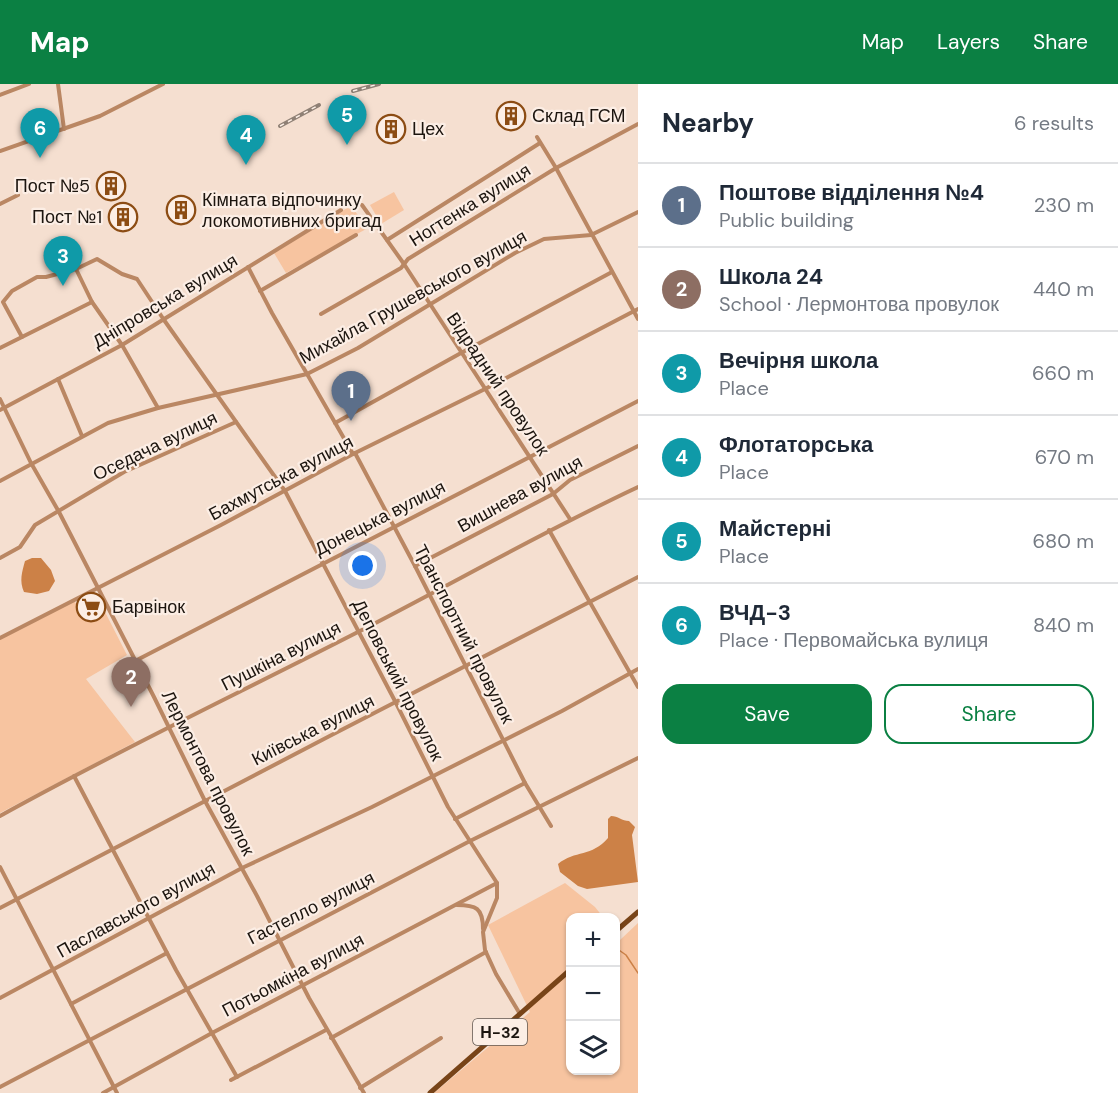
<!DOCTYPE html>
<meta charset="utf-8">
<style>
:root{--surface:#fff;--page:#f2f2f3;--text:#1f2937;--muted:#747a83;--line:#e0e1e3;--accent:#0b8043}
body{margin:0;font-family:"DM Sans",sans-serif;background:var(--page);color:var(--text)}
.controls{position:absolute;right:18px;bottom:18px;display:grid;overflow:hidden;border-radius:12px;box-shadow:0 2px 4px #0004}
.controls button{width:54px;height:54px;display:grid;place-items:center;padding:0;border:0;border-bottom:2px solid var(--line);background:var(--surface);color:var(--text);font:30px sans-serif}
.you{position:absolute;left:363px;top:482px;width:21px;height:21px;margin:-15px;border:4px solid #fff;border-radius:50%;background:#1a73e8;box-shadow:0 0 0 9px #1a73e833}
.badge{display:grid;place-items:center;width:39px;height:39px;border-radius:50%;background:var(--accent);color:#fff;font-size:20px;font-weight:700}
.pin{position:absolute;translate:-50% -50px;filter:drop-shadow(0 2px 3px #0008)}
.pin::after{content:'';position:absolute;top:32px;width:21px;height:18px;background:inherit;clip-path:polygon(0 0,100% 0,50% 100%)}
.list{margin:0;padding:0;list-style:none}
h2{display:flex;justify-content:space-between;align-items:center;height:78px;margin:0;padding:0 24px;font-size:26px}
h2 small{font-size:20px;font-weight:400;color:var(--muted)}
.list li{display:grid;grid-template-columns:39px 1fr auto;gap:18px;align-items:center;box-sizing:border-box;height:84px;padding:0 24px;border-top:2px solid var(--line)}
.list b{display:block;font-size:22px;white-space:nowrap}
.list p{margin:0;font-size:20px;white-space:nowrap;color:var(--muted)}
.list em{font-size:20px;font-style:normal;color:var(--muted)}
.actions{display:flex;gap:12px;padding:18px 24px}
.actions a{flex:1;padding:14px 0;border:2px solid var(--accent);border-radius:18px;text-align:center;font-size:21px;color:var(--accent)}
.actions .main{background:var(--accent);color:#fff}
.icon{flex:none;width:33px;height:33px;fill:none;stroke:currentColor;stroke-width:2;stroke-linecap:round;stroke-linejoin:round}
.map{position:relative;flex:none;width:638px;height:1009px;overflow:hidden}
header{display:flex;align-items:center;gap:36px;box-sizing:border-box;height:84px;padding:0 30px;background:var(--accent);color:#fff}
header strong{font-size:28px}
nav{display:flex;gap:33px;margin-inline-start:auto;font-size:21px}
main{display:flex}
aside{flex:1;background:var(--surface)}
.map>svg:first-child{display:block}
.green{fill:#f7c4a0}
.water{fill:#cc8147}
.lines{fill:none;stroke-linecap:round;stroke-linejoin:round}
.stream{stroke:#cc8147;stroke-width:1.5}
.minor{stroke:#ba8763;stroke-width:4}
.major{stroke:#784418;stroke-width:5}
.rail-casing{stroke:#8f8075;stroke-width:4}
.rail{stroke:#fceee5;stroke-width:1.5;stroke-dasharray:4.5;stroke-linecap:butt}
.labels{text-anchor:middle;stroke-width:4.5;stroke-linejoin:round;paint-order:stroke}
.shield{fill:#fceee5;stroke:#5f564f;stroke-width:1.5}
.shield-label{font-size:16px;font-weight:bold;fill:#1c150f}
.poi-label{font-size:18px;fill:#1c150f;stroke:#fceee5;text-anchor:start}
.street-label{font-size:18px;fill:#1c150f;stroke:#fceee5}
</style>
<header>
<strong>Map</strong>
<nav><a>Map</a><a>Layers</a><a>Share</a></nav>
</header>
<main>
<div class="map">
<svg width="638" height="1009" viewBox="0 0 638 1009">
<rect width="100%" height="100%" fill="#f5dfd0"/>
<g class="green">
<polygon points="394,108 404,126 381,140 370,121"/>
<polygon points="347,124 354,126 368,144 286,189 274,169"/>
<polygon points="73,515 87,537 105,528 127,571 86,595 135,658 0,729 0,555"/>
<polygon points="565,799 595,823 603,833 570,834 570,986 616,986 616,851 620,856 638,839 638,1009 434,1009 530,928 488,841"/>
</g>
<g class="water">
<path d="M 32,474 L 41,474 L 51,486 L 55,497 L 49,507 L 37,510 L 24,508 C 19,497 22,488 25,477 Z"/>
<path d="M 611,732 C 618,732 622,737 629,737 L 635,743 L 632,751 L 638,798 L 587,805 L 578,802 L 560,788 L 558,780 C 575,766 592,773 608,754 L 608,735 Z"/>
</g>
<g class="lines">
<polyline class="stream" points="616,864 626,871 638,889"/>
<g class="minor">
<polyline points="58,0 64,45"/>
<polyline points="0,11 29,0"/>
<polyline points="537,53 556,84 638,235"/>
<polyline points="0,67 100,32 163,0"/>
<polyline points="0,120 18,111"/>
<polyline points="362,121 404,180 570,435"/>
<polyline points="387,156 540,59"/>
<polyline points="248,183 272,229 353,370"/>
<polyline points="76,185 92,218 122,261 158,324"/>
<polyline points="260,207 356,151"/>
<polyline points="321,230 401,184 408,175 556,84 638,40"/>
<polyline points="22,253 3,218 12,207 37,193 46,193 76,185 97,175 122,190 137,195 164,236 285,407 396,619 448,723 497,799 497,814 483,848 485,866 496,890 520,930"/>
<polyline points="0,264 92,218"/>
<polyline points="58,295 82,352"/>
<polyline points="0,315 31,379 59,428 154,613 205,717 257,812 309,914 364,1009"/>
<polyline points="0,326 122,261 341,126"/>
<polyline points="335,339 461,269 612,188"/>
<polyline points="355,369 415,482 525,699 551,742"/>
<polyline points="0,397 108,339 158,324 307,290 358,264 515,169 544,155 591,151 638,128"/>
<polyline points="549,446 638,603"/>
<polyline points="0,474 20,463 35,441 124,388 236,338"/>
<polyline points="415,482 553,410 570,396 638,362"/>
<polyline points="0,554 221,441 353,370 485,305 638,225"/>
<polyline points="135,577 638,317"/>
<polyline points="74,692 176,886 237,993"/>
<path d="M 0,732 C 117,667 237,610 356,549 C 450,501 542,448 638,403"/>
<polyline points="455,735 525,699"/>
<polyline points="0,783 117,1009"/>
<path d="M 457,821 C 476,821 483,824 483,845"/>
<path d="M 0,824 C 212,712 425,603 638,493"/>
<polyline points="0,914 242,784 372,723 562,627 638,585"/>
<polyline points="71,920 167,869"/>
<polyline points="331,954 486,868"/>
<polyline points="231,996 326,946"/>
<polyline points="0,1003 470,757 638,674"/>
<polyline points="360,1004 441,954"/>
<polyline points="103,1009 212,949 497,799"/>
</g>
<g class="major">
<polyline points="616,847 638,828"/>
<polyline points="430,1009 570,886"/>
</g>
<g class="rail-casing">
<g id="rail">
<polyline points="353,7 379,0"/>
<polyline points="280,42 319,21"/>
</g>
</g>
<use href="#rail" class="rail"/>
</g>
<defs>
<g id="building-ring" transform="scale(1.5)"><circle r="9.5" fill="#fceee5" stroke="#8c4c13" stroke-width="1.5"/><path d="M-4-6H4V6H1V3H-1V6H-4ZM-2.5-4.3h1.7v1.8h-1.7ZM.8-4.3h1.7v1.8H.8ZM-2.5-1h1.7V.8h-1.7ZM.8-1h1.7V.8H.8Z" fill="#8c4c13"/></g>
<g id="supermarket-ring" transform="scale(1.5)"><circle r="9.5" fill="#fceee5" stroke="#8c4c13" stroke-width="1.5"/><path d="M-6-5.5h2.5l.6 2H6L4.5 2H-2.5L-4.4-4H-6ZM-1.5 3.2a1.3 1.3 0 1 0 .1 0ZM3 3.2a1.3 1.3 0 1 0 .1 0Z" fill="#8c4c13"/></g>
</defs>
<g fill-rule="evenodd">
<use href="#building-ring" x="511" y="32"/>
<use href="#building-ring" x="391" y="45"/>
<use href="#building-ring" x="111" y="102"/>
<use href="#building-ring" x="181" y="126"/>
<use href="#building-ring" x="123" y="133"/>
<use href="#supermarket-ring" x="91" y="523"/>
</g>
<g class="labels">
<rect class="shield" x="473" y="935" width="54" height="26" rx="4.5"/>
<g class="shield-label">
<text x="500" y="954">Н-32</text>
</g>
<g class="poi-label">
<text x="532" y="38">Склад ГСМ</text>
<text x="412" y="51">Цех</text>
<text x="90" y="108" text-anchor="end">Пост №5</text>
<text x="202" y="122">Кімната відпочинку<tspan x="202" dy="21">локомотивних бригад</tspan></text>
<text x="102" y="139" text-anchor="end">Пост №1</text>
<text x="112" y="529">Барвінок</text>
</g>
<g class="street-label">
<text transform="translate(470 121) rotate(-32)" y="6">Ногтенка вулиця</text>
<text transform="translate(413 213) rotate(-29)" y="6">Михайла Грушевського вулиця</text>
<text transform="translate(165 217) rotate(-31)" y="6">Дніпровська вулиця</text>
<text transform="translate(498 300) rotate(56)" y="6">Відрадний провулок</text>
<text transform="translate(155 362) rotate(-26)" y="6">Оседача вулиця</text>
<text transform="translate(281 394) rotate(-28)" y="6">Бахмутська вулиця</text>
<text transform="translate(520 410) rotate(-29)" y="6">Вишнева вулиця</text>
<text transform="translate(380 434) rotate(-27)" y="6">Донецька вулиця</text>
<text transform="translate(464 550) rotate(63)" y="6">Транспортний провулок</text>
<text transform="translate(281 572) rotate(-27)" y="6">Пушкіна вулиця</text>
<text transform="translate(398 596) rotate(63)" y="6">Деповський провулок</text>
<text transform="translate(313 646) rotate(-27)" y="6">Київська вулиця</text>
<text transform="translate(208 689) rotate(63)" y="6">Лермонтова провулок</text>
<text transform="translate(311 824) rotate(-27)" y="6">Гастелло вулиця</text>
<text transform="translate(136 826) rotate(-29)" y="6">Паславського вулиця</text>
<text transform="translate(293 891) rotate(-28)" y="6">Потьомкіна вулиця</text>
</g>
</g>
</svg>
<div class="controls">
<button>+</button>
<button>−</button>
<button><svg class="icon" aria-label="layers" viewBox="0 0 24 24"><path d="M12 4l9 5-9 5-9-5zM3 14l9 5 9-5"/></svg></button>
</div>
<div class="you"></div>
<div class="pin badge" style="left:351px;top:337px;background:#5c6f8a">1</div>
<div class="pin badge" style="left:131px;top:623px;background:#8d6e63">2</div>
<div class="pin badge" style="left:63px;top:202px;background:#0f9aa8">3</div>
<div class="pin badge" style="left:246px;top:81px;background:#0f9aa8">4</div>
<div class="pin badge" style="left:347px;top:61px;background:#0f9aa8">5</div>
<div class="pin badge" style="left:40px;top:74px;background:#0f9aa8">6</div>
</div>
<aside>
<h2>Nearby<small>6 results</small></h2>
<ul class="list">
<li><span class="badge" style="background:#5c6f8a">1</span><div><b>Поштове відділення №4</b><p>Public building</p></div><em>230 m</em></li>
<li><span class="badge" style="background:#8d6e63">2</span><div><b>Школа 24</b><p>School · Лермонтова провулок</p></div><em>440 m</em></li>
<li><span class="badge" style="background:#0f9aa8">3</span><div><b>Вечірня школа</b><p>Place</p></div><em>660 m</em></li>
<li><span class="badge" style="background:#0f9aa8">4</span><div><b>Флотаторська</b><p>Place</p></div><em>670 m</em></li>
<li><span class="badge" style="background:#0f9aa8">5</span><div><b>Майстерні</b><p>Place</p></div><em>680 m</em></li>
<li><span class="badge" style="background:#0f9aa8">6</span><div><b>ВЧД-3</b><p>Place · Первомайська вулиця</p></div><em>840 m</em></li>
</ul>
<div class="actions"><a class="main">Save</a><a>Share</a></div>
</aside>
</main>
